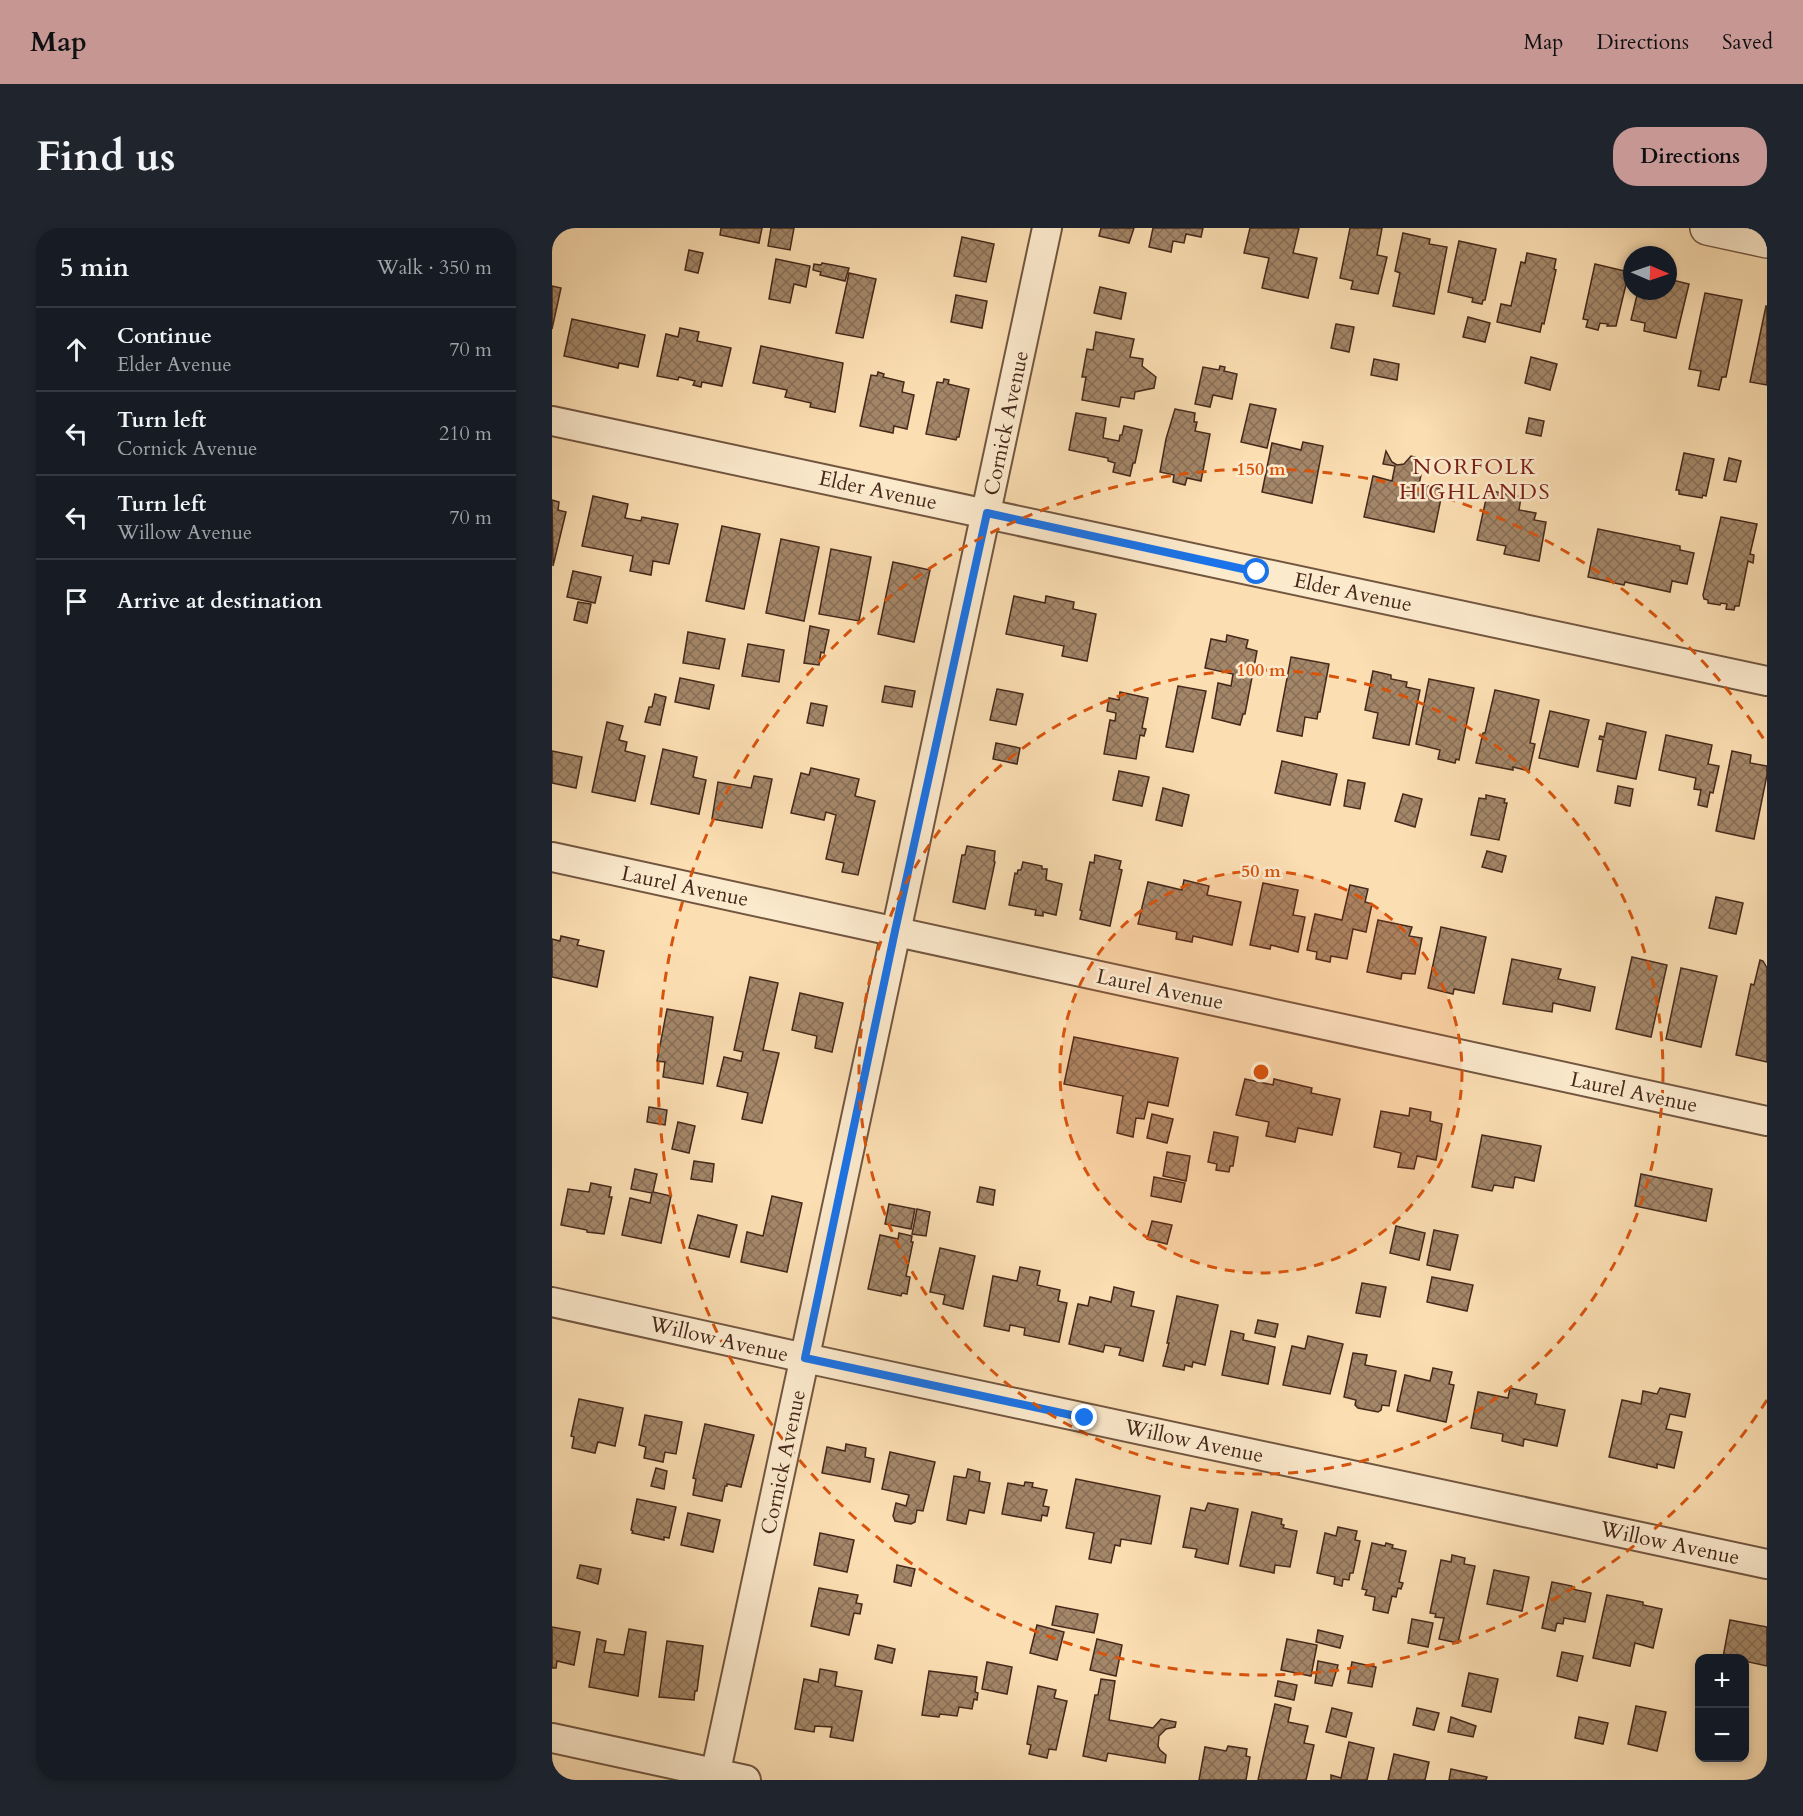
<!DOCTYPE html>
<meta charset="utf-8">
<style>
:root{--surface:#171b24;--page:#20242c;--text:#f1f3f6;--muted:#9ea1a6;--line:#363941;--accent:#c59692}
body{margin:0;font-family:Cardo,serif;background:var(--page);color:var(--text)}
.controls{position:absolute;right:18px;bottom:18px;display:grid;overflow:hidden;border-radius:12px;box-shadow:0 3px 9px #0003}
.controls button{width:54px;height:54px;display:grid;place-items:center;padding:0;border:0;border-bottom:2px solid var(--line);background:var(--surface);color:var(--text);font:30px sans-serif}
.compass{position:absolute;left:1071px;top:18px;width:54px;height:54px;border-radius:50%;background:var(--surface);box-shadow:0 3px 9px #0003;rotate:92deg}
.stop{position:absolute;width:18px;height:18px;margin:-14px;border:4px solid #1a73e8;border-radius:50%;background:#fff}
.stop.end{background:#1a73e8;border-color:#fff;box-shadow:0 2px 6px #0008}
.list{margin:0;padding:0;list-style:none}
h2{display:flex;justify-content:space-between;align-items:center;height:78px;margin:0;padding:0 24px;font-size:26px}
h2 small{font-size:20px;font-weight:400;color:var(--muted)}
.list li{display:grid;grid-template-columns:39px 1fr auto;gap:18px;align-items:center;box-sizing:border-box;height:84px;padding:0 24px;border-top:2px solid var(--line)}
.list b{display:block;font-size:22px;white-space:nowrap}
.list p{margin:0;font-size:20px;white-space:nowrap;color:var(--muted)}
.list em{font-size:20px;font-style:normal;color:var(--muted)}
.icon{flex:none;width:33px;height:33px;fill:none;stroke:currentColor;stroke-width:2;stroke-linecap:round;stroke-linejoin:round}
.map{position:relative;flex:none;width:1215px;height:1552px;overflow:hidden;border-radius:24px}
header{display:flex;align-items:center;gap:36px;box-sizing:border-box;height:84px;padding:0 30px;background:var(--accent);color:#111}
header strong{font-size:28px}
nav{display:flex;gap:33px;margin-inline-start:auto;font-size:21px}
.intro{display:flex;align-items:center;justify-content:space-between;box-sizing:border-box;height:144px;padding:0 36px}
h1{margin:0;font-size:42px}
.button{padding:15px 27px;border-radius:24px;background:var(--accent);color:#111;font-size:21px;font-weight:700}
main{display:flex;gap:36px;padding:0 36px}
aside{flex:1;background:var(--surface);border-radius:24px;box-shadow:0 3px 9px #0003}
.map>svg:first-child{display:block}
.building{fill:url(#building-cross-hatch);stroke:#45281a;stroke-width:1.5}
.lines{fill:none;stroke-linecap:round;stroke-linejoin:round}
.minor-casing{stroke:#725640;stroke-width:32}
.tertiary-casing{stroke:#725640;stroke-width:36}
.minor{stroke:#fceacd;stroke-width:28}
.tertiary{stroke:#fceacd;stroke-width:33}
.route{stroke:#1a73e8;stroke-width:8}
.ring{fill:none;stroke:#d8540d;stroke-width:3;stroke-dasharray:10 8}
.labels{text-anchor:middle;stroke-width:5;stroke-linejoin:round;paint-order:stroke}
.street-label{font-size:21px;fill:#45281a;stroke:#fceacd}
.neighbourhood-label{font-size:22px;letter-spacing:1.5px;fill:#7a1f14;stroke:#fceacd}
.centre{fill:#d8540d;stroke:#fceacd;stroke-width:3}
.ring-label{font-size:18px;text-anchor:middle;font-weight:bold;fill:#d8540d;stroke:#fceacd;stroke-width:5;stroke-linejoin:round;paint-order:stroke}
</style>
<header>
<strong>Map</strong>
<nav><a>Map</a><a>Directions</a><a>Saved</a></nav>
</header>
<div class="intro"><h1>Find us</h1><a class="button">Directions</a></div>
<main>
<aside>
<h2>5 min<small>Walk · 350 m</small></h2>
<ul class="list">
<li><svg class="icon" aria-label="ahead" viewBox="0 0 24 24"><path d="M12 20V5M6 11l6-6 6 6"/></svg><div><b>Continue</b><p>Elder Avenue</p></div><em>70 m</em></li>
<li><svg class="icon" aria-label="left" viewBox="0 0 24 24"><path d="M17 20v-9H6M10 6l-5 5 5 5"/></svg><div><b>Turn left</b><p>Cornick Avenue</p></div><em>210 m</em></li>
<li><svg class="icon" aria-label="left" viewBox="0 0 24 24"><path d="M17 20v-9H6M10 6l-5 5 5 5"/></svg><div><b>Turn left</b><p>Willow Avenue</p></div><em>70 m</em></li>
<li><svg class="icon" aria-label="arrive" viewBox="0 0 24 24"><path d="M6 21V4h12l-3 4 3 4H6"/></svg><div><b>Arrive at destination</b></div></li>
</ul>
</aside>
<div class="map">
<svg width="1215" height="1552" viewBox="0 0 1215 1552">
<defs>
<pattern id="building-cross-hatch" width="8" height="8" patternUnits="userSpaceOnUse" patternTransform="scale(1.5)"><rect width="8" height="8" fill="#a48769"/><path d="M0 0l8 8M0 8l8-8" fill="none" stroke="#876e56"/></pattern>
</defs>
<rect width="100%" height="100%" fill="#fbdeb2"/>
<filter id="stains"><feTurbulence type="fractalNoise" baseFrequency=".00333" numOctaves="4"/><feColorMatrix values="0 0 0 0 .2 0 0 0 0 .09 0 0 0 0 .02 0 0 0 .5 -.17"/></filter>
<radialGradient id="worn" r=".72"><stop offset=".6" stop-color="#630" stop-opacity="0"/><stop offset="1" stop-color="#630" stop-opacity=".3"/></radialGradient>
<g class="building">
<polygon points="169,0 210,0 207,15 168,7"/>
<polygon points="219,0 242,0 238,22 216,18"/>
<polygon points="549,0 582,0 577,15 547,8"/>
<polygon points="601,0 651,0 649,9 634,6 632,15 621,13 619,24 597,19"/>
<polygon points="698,0 747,0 741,25 765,30 756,70 710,60 717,30 692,25"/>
<polygon points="798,0 830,0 825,27 835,29 826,66 799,61 801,53 788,50"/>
<polygon points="851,5 878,11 877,16 895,19 882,86 841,78 848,45 843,43"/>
<polygon points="410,9 442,16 434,54 402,48"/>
<polygon points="907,13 944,21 933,72 931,72 930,76 920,74 921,70 896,64"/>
<polygon points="137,22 151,25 146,45 133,42"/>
<polygon points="975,25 1004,31 1002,41 1004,42 992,96 990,95 988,104 945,94 949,76 959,78 969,34 973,35"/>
<polygon points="224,31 258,38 254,59 242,56 238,75 217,71"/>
<polygon points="270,35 297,40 293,53 268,47 269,44 261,42 262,36 269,37"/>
<polygon points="1043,36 1077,44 1064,98 1055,98 1056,96 1048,95 1046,102 1034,99 1036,92 1031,91"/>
<polygon points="297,45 324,51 311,110 284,105"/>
<polygon points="1116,51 1137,56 1124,110 1092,103 1093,95 1079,92 1086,63 1116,63"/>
<polygon points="0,58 9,60 0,101"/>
<polygon points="548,59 574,65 569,91 542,85"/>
<polygon points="1153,65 1190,72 1174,149 1170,149 1167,162 1146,158 1149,143 1137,141"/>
<polygon points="404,67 435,73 430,100 399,94"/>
<polygon points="1214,78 1215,78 1215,157 1198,154"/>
<polygon points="916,89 938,95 933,114 911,109"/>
<polygon points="20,91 93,107 86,139 67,135 66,140 12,128"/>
<polygon points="784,96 802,99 797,124 779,120"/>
<polygon points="128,100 147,104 145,113 179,120 170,158 150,154 149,159 141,157 143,153 127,149 126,152 105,148 114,106 126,109"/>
<polygon points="544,104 582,111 578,129 591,131 590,138 604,149 602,160 583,164 582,171 569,169 567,179 530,172 534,149 530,149 535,121 541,122"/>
<polygon points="209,118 291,135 283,184 258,179 259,175 233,169 235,162 201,155"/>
<polygon points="979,129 1005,136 998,162 973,155"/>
<polygon points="822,131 847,136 845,152 819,147"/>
<polygon points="668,138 673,139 672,143 685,146 680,171 661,167 658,179 643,176 651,139 667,142"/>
<polygon points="326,144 332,146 331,149 352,154 350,164 362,167 355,201 342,198 341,205 308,198 319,147 325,148"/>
<polygon points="392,151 397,152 396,156 417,161 407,209 405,209 404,212 374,206 385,154 391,155"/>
<polygon points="698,176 724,181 715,220 689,214"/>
<polygon points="623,181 643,185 642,194 645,194 643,203 658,206 649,253 635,250 633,257 621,254 622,247 608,244 614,211"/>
<polygon points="524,185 554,190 551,210 567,213 568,207 570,207 572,198 590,202 583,235 581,235 578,248 561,244 563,235 556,233 556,230 517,222"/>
<polygon points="977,190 992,193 989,208 974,205"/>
<polygon points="751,214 771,218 760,275 710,264 720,215 749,222"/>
<polygon points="834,223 840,234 845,237 852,236 859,228 863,229 860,245 869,247 867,256 891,261 882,304 812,289 821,248 840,253 843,238 831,236"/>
<polygon points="1132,225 1162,231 1154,268 1151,267 1150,270 1127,266 1127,262 1124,262"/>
<polygon points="1177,230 1189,233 1184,254 1172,252"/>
<polygon points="936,262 969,269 967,282 984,285 982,292 994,294 987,333 952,326 954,318 925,312"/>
<polygon points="41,268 76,276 73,290 89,293 90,289 126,296 117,336 101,333 99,347 78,343 81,328 30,318"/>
<polygon points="0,272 7,274 6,282 14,284 1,338"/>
<polygon points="1169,289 1205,296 1198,326 1202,327 1201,335 1196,333 1187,378 1183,378 1182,382 1174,381 1175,376 1169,375 1168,377 1156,375 1156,372 1152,371 1151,367"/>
<polygon points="170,298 208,306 192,381 154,373"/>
<polygon points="1046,301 1128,318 1128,322 1142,325 1135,356 1120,353 1118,364 1073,354 1072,357 1036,349"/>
<polygon points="229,311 267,319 252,393 214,385"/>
<polygon points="279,321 319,329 307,393 267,386"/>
<polygon points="341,334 378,342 362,414 326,406"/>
<polygon points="21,343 49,349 43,375 15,369"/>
<polygon points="462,368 493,375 494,368 522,374 521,381 544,386 535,433 510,428 512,418 454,406"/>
<polygon points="26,374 39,376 35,395 22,392"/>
<polygon points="258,398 277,402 272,425 269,424 267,437 252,435"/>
<polygon points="136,404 173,411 167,441 131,435"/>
<polygon points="675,407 696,412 694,420 705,423 693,486 691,486 688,497 660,490 666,455 679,458 681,446 653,440 659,411 674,414"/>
<polygon points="196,416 232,422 227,454 190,448"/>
<polygon points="739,429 777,436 768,484 766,484 765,491 753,489 750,508 725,503"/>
<polygon points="821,443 839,447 839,451 855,454 854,459 868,462 857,517 821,510 826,485 813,482"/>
<polygon points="128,450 162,457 157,481 123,474"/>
<polygon points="877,451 922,460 907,532 904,531 903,535 886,531 888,522 864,516"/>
<polygon points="333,458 363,463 360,479 330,474"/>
<polygon points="626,458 654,463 641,524 614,519"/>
<polygon points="445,461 471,466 464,497 438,492"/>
<polygon points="943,462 987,472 978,515 983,516 977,543 961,539 961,542 924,535 931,505 933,505"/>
<polygon points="568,464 596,470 590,500 594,501 592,508 588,507 584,531 552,526 558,492 563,493 564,485 555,483 557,470 567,472"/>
<polygon points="103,466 114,469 108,497 93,494 97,479 100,479"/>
<polygon points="259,475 275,478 271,498 255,495"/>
<polygon points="998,483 1037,492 1026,539 987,530"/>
<polygon points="55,494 71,498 67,512 75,514 73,523 93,528 83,573 40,564"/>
<polygon points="1055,495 1094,504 1084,551 1045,543 1051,512 1047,511 1048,508 1052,509"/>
<polygon points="1114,507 1160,517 1156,536 1167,538 1161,565 1158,564 1155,579 1146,577 1149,562 1142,561 1144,550 1107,542"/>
<polygon points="444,515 468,520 465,536 441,531"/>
<polygon points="111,521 145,529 141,549 154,552 147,586 99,576"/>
<polygon points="0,523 30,529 24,560 0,555"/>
<polygon points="1180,523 1199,527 1198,535 1215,538 1215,547 1202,611 1164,603"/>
<polygon points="730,533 785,546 778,577 723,565"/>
<polygon points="259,540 307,551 303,568 323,573 306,647 290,644 292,635 274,631 284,587 274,584 272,592 239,585 249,545 257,547"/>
<polygon points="567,543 597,549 590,578 561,572"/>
<polygon points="202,548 220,551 210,600 160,591 166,554 199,560"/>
<polygon points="796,552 813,555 808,581 792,578"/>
<polygon points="1066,558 1081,561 1078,578 1063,575"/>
<polygon points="611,560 637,567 630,598 604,592"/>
<polygon points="851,566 870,571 863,599 843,593"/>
<polygon points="934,567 953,571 952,575 955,575 947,612 919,607 927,570 934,571"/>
<polygon points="415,618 443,623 442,633 443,634 433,681 401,674 410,627 413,627"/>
<polygon points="935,623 954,628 950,644 930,639"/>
<polygon points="543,627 569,633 567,641 570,642 558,698 528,691 530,683 528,682 538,634 542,635"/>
<polygon points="471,634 490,638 490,641 495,641 494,652 510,656 504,687 491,684 491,688 483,687 484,682 457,677 463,645 465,646 466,642 469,642"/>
<polygon points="632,652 657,658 655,667 689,674 680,717 641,708 640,714 624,711 625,704 586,696 596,654 630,662"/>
<polygon points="711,655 746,662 741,687 753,689 746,724 719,717 718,721 698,717"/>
<polygon points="798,657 816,661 813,674 820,676 814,704 801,701 795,731 779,728 778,734 764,731 765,724 755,722 763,686 790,692"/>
<polygon points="1164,669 1191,675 1184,706 1157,700"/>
<polygon points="826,692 860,699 857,708 870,710 863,746 850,745 849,751 815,744"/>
<polygon points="889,699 934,709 922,765 902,761 901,766 876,760"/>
<polygon points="9,708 27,712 25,717 52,723 45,759 0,749 0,711 8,713"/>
<polygon points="1080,729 1115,737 1099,809 1064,801"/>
<polygon points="960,731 1009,741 1006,751 1043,759 1038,783 1001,775 1000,784 951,776"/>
<polygon points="1208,732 1211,733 1215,740 1215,834 1184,827 1199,756 1202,757"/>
<polygon points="1129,740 1165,748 1149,819 1114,811"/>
<polygon points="198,749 226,755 211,822 227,825 210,895 190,891 196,865 165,858 172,829 189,833 191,824 182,822"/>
<polygon points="248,765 291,775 280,824 263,820 265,808 240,802"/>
<polygon points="115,781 161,789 151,856 111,849 113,834 105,833"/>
<polygon points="522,809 626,830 616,878 596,874 592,891 584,890 581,909 565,905 571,868 512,856"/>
<polygon points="693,851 721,857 722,851 760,860 759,865 788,871 780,907 746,900 743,914 714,908 717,894 684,887"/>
<polygon points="97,879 115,882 113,897 95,894"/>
<polygon points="858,880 879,884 878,893 890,896 884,932 865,928 862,941 846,939 849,925 822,919 829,883 857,888"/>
<polygon points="600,886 621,891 615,915 595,910"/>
<polygon points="126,894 143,898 137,925 120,921"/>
<polygon points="662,904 686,909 681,938 678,938 677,944 664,942 665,936 656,934"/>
<polygon points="930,907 989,918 982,953 963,949 961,960 942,957 940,963 920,959"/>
<polygon points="615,924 638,928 634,953 611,948"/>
<polygon points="142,933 162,936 160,954 139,951"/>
<polygon points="83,941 105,946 101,964 119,968 109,1015 70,1007 78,970 98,975 100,965 79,961"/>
<polygon points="1089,946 1160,961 1154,993 1083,978"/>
<polygon points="602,949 633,955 629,974 599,968"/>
<polygon points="39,955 59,959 57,969 60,969 52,1006 35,1004 35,1002 9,997 16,961 37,964"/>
<polygon points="428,959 443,962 441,977 425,974"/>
<polygon points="220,968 250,975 235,1044 189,1034 195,1004 211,1008"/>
<polygon points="337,976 363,981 359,1001 333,996"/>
<polygon points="365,981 378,984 374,1008 360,1006"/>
<polygon points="146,987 185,997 177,1029 137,1020"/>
<polygon points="600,993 620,997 615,1016 595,1011"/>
<polygon points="844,998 873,1005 867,1032 838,1025"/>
<polygon points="882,1002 906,1007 898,1042 875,1037"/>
<polygon points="347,1005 360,1008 359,1014 361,1014 354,1048 358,1049 355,1066 350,1065 349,1068 316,1061 328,1007 346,1011"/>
<polygon points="388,1020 423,1028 411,1081 391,1076 393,1067 378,1064"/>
<polygon points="468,1039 488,1043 485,1057 508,1062 506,1073 515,1075 507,1114 472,1107 473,1100 458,1097 457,1103 432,1098 441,1048 465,1053"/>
<polygon points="880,1049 921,1057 915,1083 875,1074"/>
<polygon points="810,1055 834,1059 828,1089 804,1085"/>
<polygon points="562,1059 582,1064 579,1078 602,1083 591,1133 567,1127 569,1120 553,1117 551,1124 517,1116 526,1076 536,1078 538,1069 559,1074"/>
<polygon points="625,1068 666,1077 653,1137 641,1134 640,1139 633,1137 632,1142 611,1138 617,1115 615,1115"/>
<polygon points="706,1092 726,1096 723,1109 703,1105"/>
<polygon points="679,1103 692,1106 691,1112 723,1119 716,1156 670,1147"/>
<polygon points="756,1108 791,1116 778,1166 731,1157 740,1118 753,1121"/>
<polygon points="801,1125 815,1127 813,1137 844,1143 837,1178 830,1177 829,1182 826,1184 806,1180 803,1177 804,1172 792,1169"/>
<polygon points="881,1140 900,1144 897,1156 902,1157 894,1194 845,1183 853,1147 878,1153"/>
<polygon points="958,1160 985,1166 983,1176 1013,1182 1005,1218 972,1211 971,1218 950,1213 951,1206 919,1200 926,1164 956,1170"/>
<polygon points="1108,1160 1138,1166 1133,1189 1118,1186 1114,1201 1130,1204 1122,1240 1105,1236 1105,1240 1057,1229 1070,1172 1089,1176 1091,1163 1105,1166"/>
<polygon points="27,1171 71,1180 63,1218 46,1214 43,1225 20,1220 22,1209 19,1208"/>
<polygon points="93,1187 130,1194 124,1226 113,1224 111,1234 92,1230 94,1219 87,1217"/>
<polygon points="153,1196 202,1207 189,1259 175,1256 175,1258 173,1258 170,1273 141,1267 144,1251 141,1250"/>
<polygon points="294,1216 314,1220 313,1229 322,1231 318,1254 270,1245 275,1219 293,1223"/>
<polygon points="338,1224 383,1234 371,1283 365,1282 363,1294 359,1296 343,1293 341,1288 344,1275 354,1278 357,1267 330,1261"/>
<polygon points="104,1240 115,1243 112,1261 99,1258"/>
<polygon points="416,1241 428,1244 427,1253 438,1255 432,1285 417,1282 414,1296 395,1292 402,1248 414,1250"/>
<polygon points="524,1251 608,1268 599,1316 569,1311 568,1318 563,1317 559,1335 537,1331 542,1305 514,1300"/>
<polygon points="473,1254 481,1255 480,1259 495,1262 491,1278 497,1279 495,1288 490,1287 489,1293 450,1286 456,1255 472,1258"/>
<polygon points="85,1271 124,1279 117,1310 112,1309 112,1312 80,1305 81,1303 79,1302"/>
<polygon points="656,1275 686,1281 676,1336 643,1329 645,1321 631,1319 639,1280 653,1283"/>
<polygon points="700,1284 730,1291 729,1296 732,1297 731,1300 745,1303 738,1339 723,1337 722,1345 688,1338"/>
<polygon points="136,1285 168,1292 161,1324 129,1317"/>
<polygon points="786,1299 805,1303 803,1312 808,1313 801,1345 798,1345 797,1352 791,1351 790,1358 782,1356 783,1349 765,1345 773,1305 784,1308"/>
<polygon points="268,1305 302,1312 295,1344 262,1337"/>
<polygon points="820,1315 833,1318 834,1315 841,1317 840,1320 854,1323 847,1354 851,1355 849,1361 846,1360 844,1369 840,1368 836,1385 821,1382 823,1369 813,1367 815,1362 810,1361"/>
<polygon points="900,1327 913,1330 912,1336 923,1338 906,1415 887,1411 892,1390 883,1389 884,1386 878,1385 889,1332 899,1334"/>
<polygon points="28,1337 49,1341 46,1356 25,1350"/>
<polygon points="345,1337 363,1341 359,1358 342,1354"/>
<polygon points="942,1342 977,1349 970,1383 935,1376"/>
<polygon points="1000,1354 1020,1358 1020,1361 1039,1365 1033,1394 1012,1390 1011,1396 1005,1395 1003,1403 990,1400"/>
<polygon points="267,1360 306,1367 304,1375 310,1376 308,1386 302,1385 297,1407 259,1398"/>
<polygon points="1055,1367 1091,1374 1091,1377 1110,1381 1101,1420 1083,1415 1078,1438 1041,1430"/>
<polygon points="504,1378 546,1386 542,1405 500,1397"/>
<polygon points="860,1391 881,1395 876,1419 856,1415"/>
<polygon points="1178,1392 1215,1399 1215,1438 1192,1433 1192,1430 1171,1429"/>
<polygon points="485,1397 512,1404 505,1432 478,1425"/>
<polygon points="0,1399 28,1404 22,1437 5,1433 4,1440 0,1440"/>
<polygon points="77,1401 94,1404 86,1468 37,1459 45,1411 54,1413 52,1424 72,1427"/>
<polygon points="766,1402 791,1408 788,1420 764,1414"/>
<polygon points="545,1411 570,1417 564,1448 538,1442"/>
<polygon points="735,1411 765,1417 759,1448 729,1442"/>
<polygon points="115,1413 151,1418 145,1463 143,1463 142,1472 107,1469"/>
<polygon points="326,1417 343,1421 340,1435 323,1431"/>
<polygon points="1010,1424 1031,1428 1025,1453 1005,1448"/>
<polygon points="766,1433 786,1437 780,1458 763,1455"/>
<polygon points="435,1434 460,1439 455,1466 430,1461"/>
<polygon points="800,1434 824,1439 820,1459 796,1455"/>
<polygon points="268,1441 285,1444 283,1458 310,1463 301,1513 278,1509 280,1499 263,1498 262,1504 243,1501 252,1451 266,1454"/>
<polygon points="377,1443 425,1449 423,1464 426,1465 425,1472 422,1471 420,1481 407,1479 405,1488 388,1486 387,1489 370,1487"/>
<polygon points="917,1445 946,1451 939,1484 910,1478"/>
<polygon points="549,1451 563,1453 557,1492 601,1500 609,1491 624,1494 623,1499 614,1501 607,1508 606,1518 608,1522 614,1527 613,1535 556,1525 554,1533 531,1528 543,1467 546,1467"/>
<polygon points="726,1453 745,1457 742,1472 723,1468"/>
<polygon points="486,1458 504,1462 502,1470 515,1473 504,1522 497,1521 495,1530 477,1526 479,1517 475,1516"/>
<polygon points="723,1476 739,1480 736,1494 756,1498 752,1515 762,1517 754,1552 706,1552"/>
<polygon points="1084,1478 1114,1484 1105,1523 1076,1516"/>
<polygon points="780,1480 800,1485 794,1509 774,1504"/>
<polygon points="865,1480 887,1485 882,1502 861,1497"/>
<polygon points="899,1489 924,1498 921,1509 896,1504"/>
<polygon points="1027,1489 1056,1495 1051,1516 1023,1510"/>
<polygon points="797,1514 822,1520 815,1552 779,1552 779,1547 789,1550"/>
<polygon points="676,1518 695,1521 694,1528 698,1529 694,1552 647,1552 653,1519 674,1523"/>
<polygon points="842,1526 877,1534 873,1552 836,1552"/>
<polygon points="899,1541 935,1549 934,1552 897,1552"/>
</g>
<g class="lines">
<g class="minor-casing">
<g id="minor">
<polyline points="0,193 1215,453"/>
<polyline points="0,629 1215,893"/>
<polyline points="0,1074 253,1130 1215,1336"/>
<polyline points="0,1510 194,1552"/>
<polyline points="162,1552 495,0"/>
</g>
</g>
<g class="tertiary-casing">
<polyline id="tertiary" points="1155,0 1215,13"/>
</g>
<use href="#minor" class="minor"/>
<use href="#tertiary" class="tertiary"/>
</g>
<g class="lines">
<polyline class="route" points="533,1190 253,1130 343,703 435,285 705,344"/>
</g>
<circle cx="709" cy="844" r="201" fill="#d8540d" fill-opacity=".12"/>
<g class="ring">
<circle cx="709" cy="844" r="201"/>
<circle cx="709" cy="844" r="402"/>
<path d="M1215 1172A603 603 0 1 1 1215 516"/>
</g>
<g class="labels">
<g class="street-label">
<text transform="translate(454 195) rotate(-78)" y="7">Cornick Avenue</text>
<text transform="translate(326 262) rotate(12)" y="7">Elder Avenue</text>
<text transform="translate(801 364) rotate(12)" y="7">Elder Avenue</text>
<text transform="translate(133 658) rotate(12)" y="7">Laurel Avenue</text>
<text transform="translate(608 761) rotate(12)" y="7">Laurel Avenue</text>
<text transform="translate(1082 864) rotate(12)" y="7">Laurel Avenue</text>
<text transform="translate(167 1111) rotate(13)" y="7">Willow Avenue</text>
<text transform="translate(642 1213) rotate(12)" y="7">Willow Avenue</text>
<text transform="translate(231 1234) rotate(-78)" y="7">Cornick Avenue</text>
<text transform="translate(1118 1315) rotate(12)" y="7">Willow Avenue</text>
</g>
<g class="neighbourhood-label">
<text x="923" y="246">NORFOLK<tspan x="923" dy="25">HIGHLANDS</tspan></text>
</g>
</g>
<circle cx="709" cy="844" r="9" class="centre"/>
<g class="ring-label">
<text x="709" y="247">150 m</text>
<text x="709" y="448">100 m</text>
<text x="709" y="649">50 m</text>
</g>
<rect width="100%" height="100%" filter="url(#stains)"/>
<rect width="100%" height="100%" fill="url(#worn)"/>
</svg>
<div class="controls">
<button>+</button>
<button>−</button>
</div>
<svg class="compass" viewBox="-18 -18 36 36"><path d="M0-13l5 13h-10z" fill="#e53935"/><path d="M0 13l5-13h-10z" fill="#9ea1a6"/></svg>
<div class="stop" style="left:705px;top:344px"></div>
<div class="stop end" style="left:533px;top:1190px"></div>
</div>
</main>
